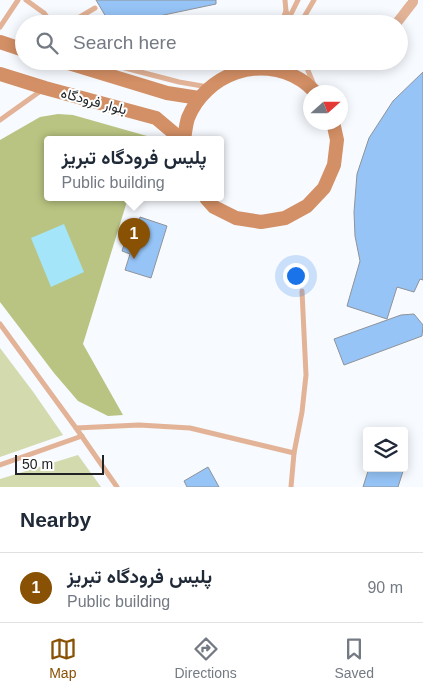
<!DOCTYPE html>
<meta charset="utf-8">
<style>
:root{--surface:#fff;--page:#f6f6f7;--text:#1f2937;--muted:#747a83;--line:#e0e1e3;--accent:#895104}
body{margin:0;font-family:Arial,Vazirmatn,sans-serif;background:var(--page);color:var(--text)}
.controls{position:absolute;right:15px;bottom:15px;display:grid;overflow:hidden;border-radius:5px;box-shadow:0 2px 12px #0003}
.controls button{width:45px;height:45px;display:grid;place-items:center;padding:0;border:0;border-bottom:1px solid var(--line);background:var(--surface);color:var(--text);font:25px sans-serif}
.compass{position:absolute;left:303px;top:85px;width:45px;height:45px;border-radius:50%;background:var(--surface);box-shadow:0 2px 12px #0003;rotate:69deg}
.scale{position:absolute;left:15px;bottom:12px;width:89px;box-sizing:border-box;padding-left:5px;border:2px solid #202224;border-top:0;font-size:14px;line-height:18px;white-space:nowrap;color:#202224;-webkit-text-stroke:4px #fff;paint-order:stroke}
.you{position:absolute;left:295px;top:275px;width:18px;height:18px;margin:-12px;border:4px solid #fff;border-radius:50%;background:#1a73e8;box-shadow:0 0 0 8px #1a73e833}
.badge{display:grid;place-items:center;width:32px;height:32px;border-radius:50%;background:var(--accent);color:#fff;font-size:16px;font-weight:700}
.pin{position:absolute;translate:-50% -41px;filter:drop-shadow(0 1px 2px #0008)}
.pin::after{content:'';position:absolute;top:26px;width:18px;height:15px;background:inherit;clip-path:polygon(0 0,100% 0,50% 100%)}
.popup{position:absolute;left:44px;top:136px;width:180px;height:65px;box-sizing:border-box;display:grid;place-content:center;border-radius:5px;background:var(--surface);filter:drop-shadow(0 1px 4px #0005);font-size:16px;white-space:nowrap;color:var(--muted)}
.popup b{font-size:19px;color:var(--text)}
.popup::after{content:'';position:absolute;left:50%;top:100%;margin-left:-10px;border:10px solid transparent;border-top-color:var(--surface)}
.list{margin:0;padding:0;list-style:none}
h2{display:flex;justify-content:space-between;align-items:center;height:65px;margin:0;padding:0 20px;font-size:21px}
h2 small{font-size:16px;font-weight:400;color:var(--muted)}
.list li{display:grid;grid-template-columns:32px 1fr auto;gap:15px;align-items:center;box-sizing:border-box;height:70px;padding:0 20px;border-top:1px solid var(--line)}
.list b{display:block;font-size:19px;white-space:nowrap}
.list p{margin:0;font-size:16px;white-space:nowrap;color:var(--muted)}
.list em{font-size:16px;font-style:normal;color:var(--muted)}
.icon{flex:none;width:28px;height:28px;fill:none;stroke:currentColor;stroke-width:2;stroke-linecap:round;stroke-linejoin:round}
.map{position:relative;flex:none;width:423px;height:487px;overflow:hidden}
.search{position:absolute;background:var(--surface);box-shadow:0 2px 12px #0003;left:15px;right:15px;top:15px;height:55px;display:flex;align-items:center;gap:12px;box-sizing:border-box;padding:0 18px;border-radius:28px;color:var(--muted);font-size:19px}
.sheet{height:135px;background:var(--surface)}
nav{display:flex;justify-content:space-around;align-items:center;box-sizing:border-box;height:70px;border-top:1px solid var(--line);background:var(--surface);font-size:14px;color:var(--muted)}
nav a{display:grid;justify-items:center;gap:2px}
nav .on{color:var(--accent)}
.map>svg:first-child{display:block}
.green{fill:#d3dbae}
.forest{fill:#b9c482}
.water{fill:#a4e5f9}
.building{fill:#96c4f7;stroke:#8e9399}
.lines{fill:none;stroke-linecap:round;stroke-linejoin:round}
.lane{stroke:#e2b397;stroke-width:5}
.street{stroke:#e2b397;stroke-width:10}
.secondary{stroke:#d38f65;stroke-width:14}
.labels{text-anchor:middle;stroke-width:4;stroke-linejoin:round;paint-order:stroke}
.street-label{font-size:14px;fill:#202224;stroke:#fff}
</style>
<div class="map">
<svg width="423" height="487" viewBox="0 0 423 487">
<rect width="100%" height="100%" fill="#f7fafe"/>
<g class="green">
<polygon points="0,348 34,393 63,435 0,457"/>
<polygon points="78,455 101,487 0,487 0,479"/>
</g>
<polygon class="forest" points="58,114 73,115 147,136 145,140 48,140 48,198 128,198 83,344 123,415 108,416 78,401 54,373 0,302 0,140 40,117"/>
<polygon class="water" points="64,224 84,272 51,287 31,238"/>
<g class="building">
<polygon points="96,0 216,0 216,4 121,24 114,24 109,22"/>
<polygon points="423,72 423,280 420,279 414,292 397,287 387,319 347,306 360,261 355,236 354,212 357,174 369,138 393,101"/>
<polygon points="140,217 167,226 151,278 125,270 130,254 122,251 128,233 135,236"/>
<polygon points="414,314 423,325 422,336 344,365 334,339 401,315"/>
<polygon points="208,467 219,487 187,487 184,481"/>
<polygon points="369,468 404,468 398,487 363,487"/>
</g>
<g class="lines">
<g class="lane">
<polyline points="26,0 44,13 52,24"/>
<polyline points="285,0 286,11"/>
<polyline points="289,18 298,0"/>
<polyline points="68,24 95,8"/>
<polyline points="281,24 286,11 290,24"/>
<polyline points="300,24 314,0"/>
<polyline points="0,27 18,0"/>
<polyline points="98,61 179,82 208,87"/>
<polyline points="304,61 314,85"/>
<polyline points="0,120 42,90"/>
<polyline points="0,324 76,428 139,425 190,428 294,453 302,412 306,375 302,291"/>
<polyline points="76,428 117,487"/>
<polyline points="0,465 82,436"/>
<polyline points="291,487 294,453"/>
</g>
<polyline class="street" points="396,24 413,2 413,0"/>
<g class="secondary">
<polyline points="0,42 24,50"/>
<polyline points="62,61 167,93 199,98"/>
<polyline points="0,74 45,88 156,118 182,140"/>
<path d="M 184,140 C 185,133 186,124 188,118 C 206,74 260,54 301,80 C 306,83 311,88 315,92"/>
<polyline points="206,198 214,207 236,218 261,222 285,218 307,206 324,188 334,165 337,140 333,122"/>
</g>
</g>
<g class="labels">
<g class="street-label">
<text transform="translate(94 101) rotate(15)" y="5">بلوار فرودگاه</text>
</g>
</g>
</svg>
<div class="controls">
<button><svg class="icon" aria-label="layers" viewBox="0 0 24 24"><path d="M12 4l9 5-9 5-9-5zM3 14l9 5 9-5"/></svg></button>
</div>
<svg class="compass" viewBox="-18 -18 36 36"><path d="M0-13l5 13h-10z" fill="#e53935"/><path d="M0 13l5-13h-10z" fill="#747a83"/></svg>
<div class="scale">50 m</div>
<div class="you"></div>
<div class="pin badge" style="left:134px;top:259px">1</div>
<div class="popup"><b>پلیس فرودگاه تبریز</b>Public building</div>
<div class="search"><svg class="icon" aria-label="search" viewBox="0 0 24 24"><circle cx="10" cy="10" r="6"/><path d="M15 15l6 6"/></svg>Search here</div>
</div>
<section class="sheet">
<h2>Nearby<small></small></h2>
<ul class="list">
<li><span class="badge">1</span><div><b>پلیس فرودگاه تبریز</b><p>Public building</p></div><em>90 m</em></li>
</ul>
</section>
<nav>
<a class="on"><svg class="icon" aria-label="map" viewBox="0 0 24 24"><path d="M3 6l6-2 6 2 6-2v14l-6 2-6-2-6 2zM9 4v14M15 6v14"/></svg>Map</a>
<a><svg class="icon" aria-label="directions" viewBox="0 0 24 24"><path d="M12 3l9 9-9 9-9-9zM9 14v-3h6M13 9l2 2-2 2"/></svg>Directions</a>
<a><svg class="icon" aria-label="saved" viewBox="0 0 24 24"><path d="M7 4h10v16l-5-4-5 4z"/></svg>Saved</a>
</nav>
